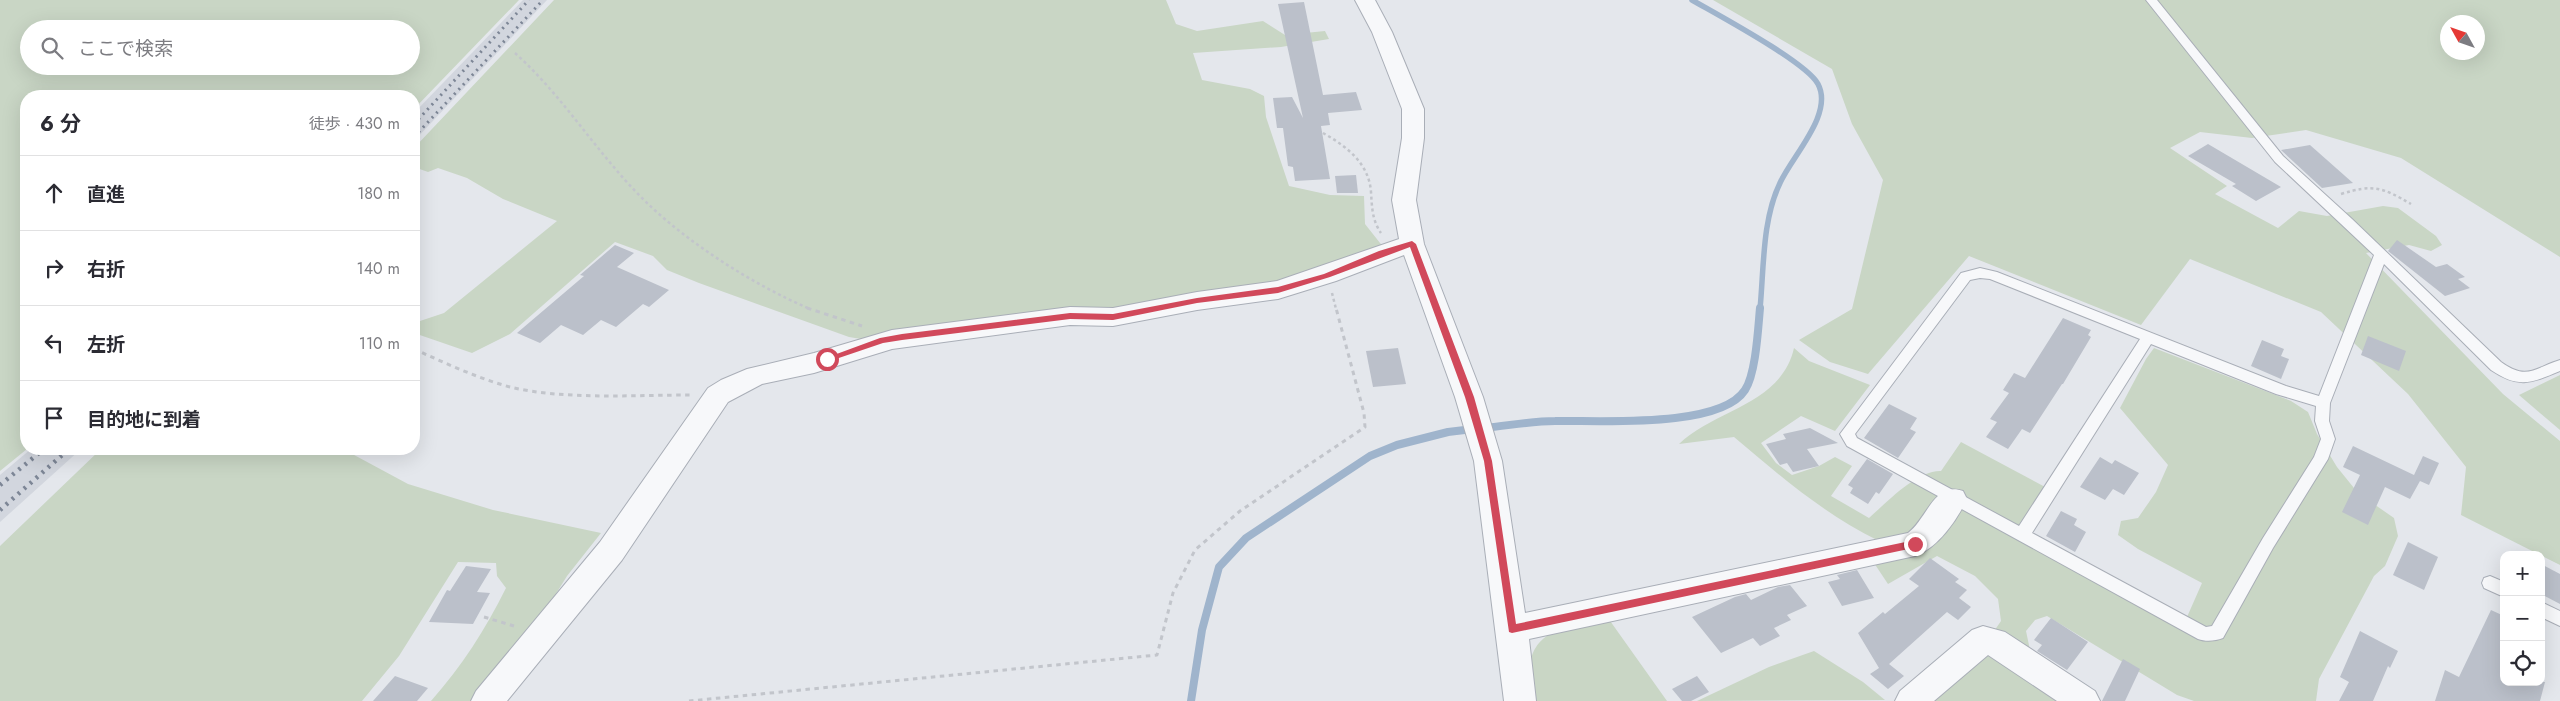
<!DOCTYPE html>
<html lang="ja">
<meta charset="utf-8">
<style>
:root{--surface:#fff;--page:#f7f7f7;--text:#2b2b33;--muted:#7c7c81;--line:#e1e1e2}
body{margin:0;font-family:Jost,"Noto Sans JP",sans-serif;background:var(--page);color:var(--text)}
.controls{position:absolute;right:15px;bottom:15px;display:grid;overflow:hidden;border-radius:10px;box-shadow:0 5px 20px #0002}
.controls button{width:45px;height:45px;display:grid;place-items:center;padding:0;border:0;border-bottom:1px solid var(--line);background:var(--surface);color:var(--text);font:25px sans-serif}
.compass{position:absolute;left:2440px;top:15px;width:45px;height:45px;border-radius:50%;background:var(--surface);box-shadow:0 5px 20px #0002;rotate:310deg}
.stop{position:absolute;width:15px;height:15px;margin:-11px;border:4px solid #d1495b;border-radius:50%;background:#fff}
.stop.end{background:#d1495b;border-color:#fff;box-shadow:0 1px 5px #0008}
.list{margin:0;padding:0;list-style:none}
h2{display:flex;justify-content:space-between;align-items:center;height:65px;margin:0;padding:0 20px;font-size:21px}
h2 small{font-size:16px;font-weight:400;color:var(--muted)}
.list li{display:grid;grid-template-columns:32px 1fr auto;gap:15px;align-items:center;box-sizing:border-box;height:75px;padding:0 20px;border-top:1px solid var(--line)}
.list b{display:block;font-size:19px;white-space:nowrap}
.list em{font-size:16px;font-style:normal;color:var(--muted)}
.icon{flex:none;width:28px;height:28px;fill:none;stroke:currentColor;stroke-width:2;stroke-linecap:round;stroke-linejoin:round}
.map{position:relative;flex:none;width:2560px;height:701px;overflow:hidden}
.search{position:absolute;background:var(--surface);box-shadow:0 5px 20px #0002;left:20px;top:20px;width:400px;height:55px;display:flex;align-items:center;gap:12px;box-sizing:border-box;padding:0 18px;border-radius:28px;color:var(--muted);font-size:19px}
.panel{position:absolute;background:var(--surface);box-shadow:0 5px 20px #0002;left:20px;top:90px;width:400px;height:365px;border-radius:20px}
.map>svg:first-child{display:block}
.built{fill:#d2d6de}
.green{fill:#c9d6c5;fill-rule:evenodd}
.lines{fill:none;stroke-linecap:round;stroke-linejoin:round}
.stream-far1{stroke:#9fb4cc;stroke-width:5.5}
.stream{stroke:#9fb4cc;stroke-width:8}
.building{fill:#bbc0ca}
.service-casing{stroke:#a9aeb7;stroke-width:2}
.minor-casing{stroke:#a9aeb7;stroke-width:2}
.path-far1{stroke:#c2c5cb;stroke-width:2.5;stroke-dasharray:3 3;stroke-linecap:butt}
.path{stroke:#c2c5cb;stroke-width:3;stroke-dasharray:4.5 4.5;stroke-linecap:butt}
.service{fill:#f7f8fa;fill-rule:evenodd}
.minor{fill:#f7f8fa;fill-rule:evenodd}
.rail-far1{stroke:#7d8696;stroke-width:3;stroke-dasharray:2 4.5;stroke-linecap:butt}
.rail{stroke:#7d8696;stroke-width:4.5;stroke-dasharray:2.5 5.5;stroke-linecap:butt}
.route{fill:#d1495b}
</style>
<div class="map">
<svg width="2560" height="701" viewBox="0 0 2560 701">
<rect width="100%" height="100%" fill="#e4e7ec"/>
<g class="built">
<polygon points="523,0 547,0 414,141 414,113"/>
<polygon points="31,449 81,449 0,522 0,475"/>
</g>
<g class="green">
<path d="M 0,0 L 519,0 L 414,109 L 414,96 L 26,96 L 27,449 L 0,471 ZM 29,29 L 411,29 L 411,66 L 29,66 Z"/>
<path d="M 554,0 L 1166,0 L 1176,24 L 1197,31 L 1263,21 L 1285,35 L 1325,31 L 1329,39 L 1281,47 L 1193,53 L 1202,80 L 1250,89 L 1264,96 L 1266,117 L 1289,186 L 1330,195 L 1364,196 L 1365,224 L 1384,248 C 1349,260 1313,276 1276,285 C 1140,315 999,319 861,339 L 849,337 L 699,283 L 667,270 L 653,256 L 615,242 L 510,334 L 472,353 L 414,333 L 414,323 L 444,313 L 557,221 L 503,199 L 467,178 L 438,168 L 428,172 L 414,167 L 414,148 Z"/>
<path d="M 1713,0 L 2560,0 L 2560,257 L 2401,158 L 2306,130 L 2252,138 L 2200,132 L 2170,148 L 2227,186 L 2215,194 L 2278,228 L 2299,211 L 2327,216 L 2383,206 L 2398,208 L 2436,236 L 2442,245 L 2431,251 L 2409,245 L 2366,253 L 2503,394 L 2560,441 L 2560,565 L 2461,515 L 2466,467 L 2408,394 L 2321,312 L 2190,259 L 2141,325 L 1969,256 L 1868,374 L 1830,362 L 1799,340 L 1852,309 L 1883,180 L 1852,124 L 1832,69 ZM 2448,22 L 2478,22 L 2478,52 L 2448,52 Z"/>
<path d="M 1794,348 L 1809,361 L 1870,385 L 1835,431 L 1801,416 L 1761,443 L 1776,463 L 1792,475 L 1819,466 L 1835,457 L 1852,466 L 1831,496 L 1869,518 C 1886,503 1917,470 1941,471 L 1961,442 L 2047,488 L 2023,527 L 2068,555 L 2187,617 L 2202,583 L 2138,549 L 2118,535 L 2121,521 L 2138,518 L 2156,492 L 2168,465 L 2120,408 L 2146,359 L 2154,348 L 2291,401 L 2308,412 L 2317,434 L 2337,467 L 2358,493 L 2394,518 L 2398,536 L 2385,566 L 2374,576 L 2319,679 L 2316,701 L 2194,701 L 2177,695 L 2047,616 L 2035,620 L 2026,631 L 2030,650 L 2057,692 L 2055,701 L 1931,701 L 1973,662 L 2001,621 L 1998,599 L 1975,576 L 1937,556 L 1888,584 L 1874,563 L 1877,540 C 1824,514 1779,475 1734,437 L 1679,444 C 1715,409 1781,405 1794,348 Z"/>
<polygon points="2560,375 2560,430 2519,395"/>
<path d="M 101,449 L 343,449 L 408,484 L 493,510 L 601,533 L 567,576 L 541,618 L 472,701 L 431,701 C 462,666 485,630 506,588 L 497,576 L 496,563 L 458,562 L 399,656 L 362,701 L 0,701 L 0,546 Z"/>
<path d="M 1608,618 L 1667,701 L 1534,701 C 1532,690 1528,677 1530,666 C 1534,626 1576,626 1608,618 Z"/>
<polygon points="1814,651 1863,682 1885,700 1697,701 1769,667"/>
</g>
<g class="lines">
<path class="stream-far1" d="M 1692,0 C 1718,15 1806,62 1818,84 C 1834,114 1792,156 1780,183 C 1762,220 1764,268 1760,309"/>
<g class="stream">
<path d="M 1483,428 C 1507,426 1531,421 1555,421 C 1597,420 1720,429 1745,390 C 1756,373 1758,329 1760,308"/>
<polyline points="1191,701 1202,630 1219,567 1246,538 1370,456 1397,445 1448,432 1473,429"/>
</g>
</g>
<g class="building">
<polygon points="1304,2 1323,95 1356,92 1362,110 1328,113 1330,125 1321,126 1330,179 1295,181 1293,167 1288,166 1283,128 1277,128 1273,98 1292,97 1303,118 1278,4"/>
<polygon points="2208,144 2281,187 2256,201 2232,186 2236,184 2188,156"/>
<polygon points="2310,145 2353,183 2322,188 2281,150"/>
<polygon points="1356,175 1358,193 1337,193 1335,176"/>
<polygon points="2397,240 2436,267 2447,264 2465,277 2458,279 2470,288 2445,296 2388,251"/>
<polygon points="615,245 634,253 617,267 669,290 649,307 643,304 616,327 601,320 583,335 561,325 540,343 517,333 584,276 580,275"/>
<polygon points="2063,318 2091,330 2088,335 2091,337 2063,384 2062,384 2030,433 2022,429 2008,449 1986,437 1997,422 1990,419 2009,393 2003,390 2014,373 2025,378"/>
<polygon points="2368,336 2406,351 2399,371 2361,355"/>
<polygon points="2262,340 2284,349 2281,356 2289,359 2281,379 2251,366"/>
<polygon points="1398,348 1406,384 1373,387 1366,351"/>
<polygon points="1889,404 1917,418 1910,429 1916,432 1898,458 1864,438"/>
<polygon points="1810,428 1838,443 1807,449 1819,466 1793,472 1787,463 1780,465 1766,444 1786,439 1783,434"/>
<polygon points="2353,446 2414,475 2423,456 2439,463 2429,485 2420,481 2410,499 2385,487 2368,525 2342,512 2360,475 2343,467"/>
<polygon points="2100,457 2112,464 2115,460 2139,473 2124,495 2113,489 2105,500 2080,487"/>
<polygon points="1867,459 1893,474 1879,494 1876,492 1868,504 1850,493 1853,488 1848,485"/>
<polygon points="2061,511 2077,519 2074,525 2086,532 2075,552 2046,536"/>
<polygon points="2408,542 2438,557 2424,590 2393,575"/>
<polygon points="1930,558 1959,579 1955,582 1967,590 1959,598 1971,607 1958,620 1947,612 1889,664 1904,676 1888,689 1870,674 1879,668 1858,633 1883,612 1885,614 1919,586 1909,579"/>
<polygon points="2541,564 2560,574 2560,604 2541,594"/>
<polygon points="466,566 491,569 477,592 490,593 473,624 429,622 447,590 450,591"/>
<polygon points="1857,570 1874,598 1842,606 1828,582 1840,579 1837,575"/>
<polygon points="1790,585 1807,606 1787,615 1791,620 1774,628 1780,636 1760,646 1753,638 1721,653 1692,617 1735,597 1746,594 1751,600 1778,587"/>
<polygon points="2491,610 2504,616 2504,682 2545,682 2540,701 2435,701 2445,670 2459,677"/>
<polygon points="2051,618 2088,642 2067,670 2037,651 2042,645 2034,640"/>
<polygon points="2360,631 2398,651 2390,668 2388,666 2373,701 2339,701 2349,682 2340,677"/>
<polygon points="2123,659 2140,669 2125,701 2102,701"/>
<polygon points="395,676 428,688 417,701 373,701"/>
<polygon points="1697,676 1709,692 1691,701 1682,701 1672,689"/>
</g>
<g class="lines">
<g class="service-casing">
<g id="service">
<path d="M 2146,0 L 2157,0 L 2283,156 L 2352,219 L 2501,362 C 2527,381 2534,368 2560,360 L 2560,371 C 2531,383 2519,389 2491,370 L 2384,264 L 2330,403 L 2329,421 L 2335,439 L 2328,459 L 2273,548 L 2223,638 C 2215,641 2206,642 2198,639 L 1847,446 L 1840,434 L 1961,273 L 1980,268 L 1997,272 L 2286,386 L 2319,396 L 2374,255 L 2275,162 ZM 1980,278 L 1990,279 L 2140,339 L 2019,526 L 1857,438 L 1855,434 L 1970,280 ZM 2151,344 L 2276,394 L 2316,406 L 2315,421 L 2321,439 L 2314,457 L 2263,538 L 2212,626 L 2206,627 L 2032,533 Z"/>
<polygon points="2490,576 2504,582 2504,597 2484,588 2482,583 2484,578"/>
<polygon points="2541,602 2560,611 2560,626 2541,617"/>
</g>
</g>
<g class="minor-casing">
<g id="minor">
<path d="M 1355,0 L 1375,0 L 1392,32 L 1424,109 L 1424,138 L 1416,200 L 1424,244 L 1483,397 L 1502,461 L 1525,613 L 1908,533 C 1927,519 1934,481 1963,491 L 1967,499 C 1957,520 1938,548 1915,556 L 1529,639 L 1536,701 L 1504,701 L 1474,461 L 1455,397 L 1404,255 L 1336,281 L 1278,299 L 1197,310 L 1113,326 L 1070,325 L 892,349 L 814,373 L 762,384 L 728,402 L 622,560 L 507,701 L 471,701 L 476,691 L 600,542 L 708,388 L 721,380 L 747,369 L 814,353 L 892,330 L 1070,307 L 1113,308 L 1197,292 L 1277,281 L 1399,239 L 1392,200 L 1402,138 L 1402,109 L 1372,32 Z"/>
<polygon points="1983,626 2005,632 2095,691 2100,701 2057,701 1988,655 1934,701 1895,701 1900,691 1972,630"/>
</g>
</g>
<g class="path-far1">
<path d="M 515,53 C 564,97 598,155 645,201 C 689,244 754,285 810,309"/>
<path d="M 1323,133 C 1346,146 1369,163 1371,192 C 1372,207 1372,220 1381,233"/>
<path d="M 2341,194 C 2373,184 2382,187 2411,204"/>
<polyline points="1332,293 1336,309"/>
</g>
<g class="path">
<polyline points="807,308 862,326"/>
<path d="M 414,349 C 445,363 477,378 510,387 C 563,400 635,395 690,395"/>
<polyline points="484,617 514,626"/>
<polyline points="689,701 1157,655 1173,593 1195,550 1240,511 1365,427 1364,413 1336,308"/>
</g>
<use href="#service" class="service"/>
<use href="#minor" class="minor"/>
<g class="rail-far1">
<polyline points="414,124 529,0"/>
<polyline points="414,137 543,0"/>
</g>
<g class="rail">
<polyline points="0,485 44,449"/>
<polyline points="0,510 69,449"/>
</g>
</g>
<polygon class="route" points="1412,241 1416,244 1474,397 1492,461 1516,624 1915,540 1919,544 1918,547 1512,633 1509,632 1484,461 1465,397 1410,247 1330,277 1278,293 1197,303 1113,320 1070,319 902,340 883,343 827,362 823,359 880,338 902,334 1070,313 1113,314 1197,298 1278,287 1324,274 1379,251"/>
</svg>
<div class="controls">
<button>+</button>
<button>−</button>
<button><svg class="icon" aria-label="locate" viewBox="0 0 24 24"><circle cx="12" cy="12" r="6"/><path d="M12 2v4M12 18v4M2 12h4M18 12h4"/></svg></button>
</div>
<svg class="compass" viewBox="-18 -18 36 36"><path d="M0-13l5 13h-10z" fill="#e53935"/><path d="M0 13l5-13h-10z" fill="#7c7c81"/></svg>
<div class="stop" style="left:827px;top:359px"></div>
<div class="stop end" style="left:1915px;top:544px"></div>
<div class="search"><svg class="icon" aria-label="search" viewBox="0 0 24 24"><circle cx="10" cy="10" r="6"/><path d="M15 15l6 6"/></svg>ここで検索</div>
<section class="panel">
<h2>6 分<small>徒歩 · 430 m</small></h2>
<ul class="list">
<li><svg class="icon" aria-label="ahead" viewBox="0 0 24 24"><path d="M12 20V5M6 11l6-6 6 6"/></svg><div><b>直進</b></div><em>180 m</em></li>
<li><svg class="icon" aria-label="right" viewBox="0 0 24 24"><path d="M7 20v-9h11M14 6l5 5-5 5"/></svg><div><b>右折</b></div><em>140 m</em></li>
<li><svg class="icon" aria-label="left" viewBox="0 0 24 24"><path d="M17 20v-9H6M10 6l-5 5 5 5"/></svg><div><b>左折</b></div><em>110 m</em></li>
<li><svg class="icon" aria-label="arrive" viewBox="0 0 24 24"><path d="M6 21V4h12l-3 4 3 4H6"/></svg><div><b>目的地に到着</b></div></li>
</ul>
</section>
</div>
